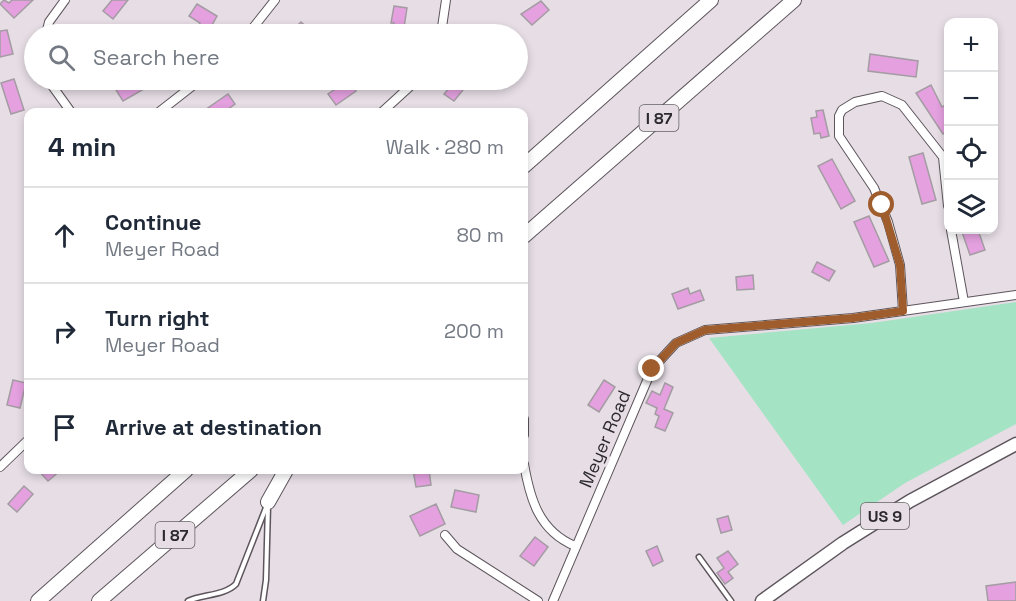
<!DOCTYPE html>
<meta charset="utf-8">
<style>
:root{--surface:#fff;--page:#f6f6f7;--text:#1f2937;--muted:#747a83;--line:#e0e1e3}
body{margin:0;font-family:"Space Grotesk",sans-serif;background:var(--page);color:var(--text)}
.controls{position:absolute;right:18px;top:18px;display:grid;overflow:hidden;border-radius:12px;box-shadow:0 3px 9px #0003}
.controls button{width:54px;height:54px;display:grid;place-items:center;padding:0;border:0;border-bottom:2px solid var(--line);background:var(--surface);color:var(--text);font:30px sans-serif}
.stop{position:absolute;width:18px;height:18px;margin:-14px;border:4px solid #9f5c2c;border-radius:50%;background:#fff}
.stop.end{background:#9f5c2c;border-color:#fff;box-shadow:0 2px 6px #0008}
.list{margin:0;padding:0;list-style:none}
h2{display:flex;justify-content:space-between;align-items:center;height:78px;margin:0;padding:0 24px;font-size:26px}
h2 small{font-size:20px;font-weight:400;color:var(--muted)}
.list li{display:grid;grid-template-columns:39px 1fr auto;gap:18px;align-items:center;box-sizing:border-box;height:96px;padding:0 24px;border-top:2px solid var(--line)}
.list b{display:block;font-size:22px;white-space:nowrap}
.list p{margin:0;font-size:20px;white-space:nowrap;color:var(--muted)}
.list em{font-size:20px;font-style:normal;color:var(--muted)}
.icon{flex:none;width:33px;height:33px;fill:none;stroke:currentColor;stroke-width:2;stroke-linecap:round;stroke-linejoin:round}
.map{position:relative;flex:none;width:1016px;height:601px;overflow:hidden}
.search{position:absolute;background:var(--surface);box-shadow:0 3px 9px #0003;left:24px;top:24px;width:504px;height:66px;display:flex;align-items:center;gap:15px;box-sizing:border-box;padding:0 21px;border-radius:33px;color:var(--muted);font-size:22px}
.panel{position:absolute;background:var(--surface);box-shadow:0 3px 9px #0003;left:24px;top:108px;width:504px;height:366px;border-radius:12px}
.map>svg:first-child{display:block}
.green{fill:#a4e4c4}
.building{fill:#e4a0df;stroke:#a49ca3;stroke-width:1.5}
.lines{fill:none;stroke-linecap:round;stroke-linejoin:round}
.lane-casing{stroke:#5d555c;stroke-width:7}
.street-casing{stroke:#5d555c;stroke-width:10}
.primary-casing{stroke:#5d555c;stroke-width:15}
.highway-casing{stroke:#5d555c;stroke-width:16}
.lane{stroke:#fff;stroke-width:4}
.street{stroke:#fff;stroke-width:8}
.primary{stroke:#fff;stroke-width:12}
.highway{stroke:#fff;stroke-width:14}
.route{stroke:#9f5c2c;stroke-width:8}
.labels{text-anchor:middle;stroke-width:6;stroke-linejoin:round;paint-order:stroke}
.shield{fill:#e6dde5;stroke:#646064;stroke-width:1.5}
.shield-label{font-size:16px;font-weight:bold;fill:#2d2a2d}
.street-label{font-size:18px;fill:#2d2a2d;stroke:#e6dde5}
</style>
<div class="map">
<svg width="1016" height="601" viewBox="0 0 1016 601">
<rect width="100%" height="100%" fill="#e6dde5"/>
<polygon class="green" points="1016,302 1016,424 905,483 843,525 709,338 872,323"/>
<g class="building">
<polygon points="4,0 9,3 12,0 33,0 14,18 0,4"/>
<polygon points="112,0 128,0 113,19 103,11"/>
<polygon points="541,1 549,10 532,25 521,14"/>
<polygon points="197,4 217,16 207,34 196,30 200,23 189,16"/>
<polygon points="394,6 407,8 403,34 393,33 394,23 391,23"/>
<polygon points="301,22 310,30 306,34 289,34"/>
<polygon points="7,30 13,54 0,57 0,31"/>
<polygon points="870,54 918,61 916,77 868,71"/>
<polygon points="14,79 24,110 11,114 1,83"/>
<polygon points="133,80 139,80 144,89 123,101 116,90"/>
<polygon points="349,80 356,91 336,105 328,94"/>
<polygon points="456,80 471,80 454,101 444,94"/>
<polygon points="931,85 942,107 945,105 948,111 948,131 943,134 916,93"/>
<polygon points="228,94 235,104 224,112 202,112"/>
<polygon points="823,110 829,136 821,138 820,133 814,134 811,118 817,117 816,111"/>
<polygon points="923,153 936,200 922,204 909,157"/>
<polygon points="832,159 855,201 841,209 818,166"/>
<polygon points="869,216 889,261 874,267 854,222"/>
<polygon points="969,230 978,230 985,250 970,255 962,232"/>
<polygon points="817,262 835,271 829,281 812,272"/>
<polygon points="753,275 754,289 737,290 736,277"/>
<polygon points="688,288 690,294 700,290 704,300 678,309 672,294"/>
<polygon points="13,380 26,383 20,408 7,405"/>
<polygon points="604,380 615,387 599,412 588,405"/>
<polygon points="665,383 673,387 664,409 673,413 665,431 655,427 659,416 655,414 657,408 646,403 652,391 660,395"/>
<polygon points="38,470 61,470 48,481"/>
<polygon points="413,470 429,470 431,485 416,487"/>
<polygon points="24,486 33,494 17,512 8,504"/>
<polygon points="455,490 479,495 476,512 451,507"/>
<polygon points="436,504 445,524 420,536 410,516"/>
<polygon points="728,516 732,530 721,533 717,519"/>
<polygon points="535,537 548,547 534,566 520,556"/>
<polygon points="657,546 663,561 653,566 646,551"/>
<polygon points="728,551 738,564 728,572 733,578 725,584 717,573 724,568 717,558"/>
<polygon points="1016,582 1016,601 988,601 986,586"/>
</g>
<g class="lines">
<g class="lane-casing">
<g id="lane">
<polyline points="699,557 731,601"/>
<path d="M 188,601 C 203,594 224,596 236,584 L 267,505"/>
<polyline points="263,601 266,580 268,506"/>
</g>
</g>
<g class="street-casing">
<g id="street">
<polyline points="46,34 49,22 65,0"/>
<polyline points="248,34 275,0"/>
<polyline points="441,34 446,0"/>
<polyline points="48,80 71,112"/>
<polyline points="159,112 200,80"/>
<polyline points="382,112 417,80"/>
<polyline points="951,230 964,302"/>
<polyline points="903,311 900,265 888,222 874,188 839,136 839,116 842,110 855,102 882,96 902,105 943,157 948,206"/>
<polyline points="524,419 524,435"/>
<path d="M 524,464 C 530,499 539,531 575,546"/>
<polyline points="0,467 28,440"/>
<polyline points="445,535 457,549 538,601"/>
<polyline points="553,601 652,369 676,343 705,330 853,318 1016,295"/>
</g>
</g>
<g class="primary-casing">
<polyline id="primary" points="762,601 843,543 910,501 1016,444"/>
</g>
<g class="highway-casing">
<g id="highway">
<polyline points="524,166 711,0"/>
<polyline points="524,236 794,0"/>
<polyline points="268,502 286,470"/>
<polyline points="38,601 186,470"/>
<polyline points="99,601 251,470"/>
</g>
</g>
<use href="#lane" class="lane"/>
<use href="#street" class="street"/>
<use href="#primary" class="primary"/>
<use href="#highway" class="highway"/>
</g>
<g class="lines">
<polyline class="route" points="652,369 676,343 705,330 853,318 903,311 900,265 882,205"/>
</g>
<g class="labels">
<g class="shield">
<rect x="639.5" y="105" width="39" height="26" rx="4.5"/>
<rect x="861" y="503" width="48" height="26" rx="4.5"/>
<rect x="155.5" y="522" width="39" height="26" rx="4.5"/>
</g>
<g class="shield-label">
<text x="659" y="124">I 87</text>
<text x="885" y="522">US 9</text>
<text x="175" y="541">I 87</text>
</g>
<g class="street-label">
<text transform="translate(605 439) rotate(-67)" y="6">Meyer Road</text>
</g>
</g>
</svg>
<div class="controls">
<button>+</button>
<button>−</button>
<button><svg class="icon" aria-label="locate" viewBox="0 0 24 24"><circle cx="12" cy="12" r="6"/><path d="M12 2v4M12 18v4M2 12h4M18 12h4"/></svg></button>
<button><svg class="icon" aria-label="layers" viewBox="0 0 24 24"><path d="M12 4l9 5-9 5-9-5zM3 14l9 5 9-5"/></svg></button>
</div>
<div class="stop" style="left:882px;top:205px"></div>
<div class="stop end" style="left:652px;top:369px"></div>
<div class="search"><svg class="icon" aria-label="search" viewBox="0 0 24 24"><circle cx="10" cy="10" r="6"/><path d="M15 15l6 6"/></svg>Search here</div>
<section class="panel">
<h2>4 min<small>Walk · 280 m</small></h2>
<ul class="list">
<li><svg class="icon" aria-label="ahead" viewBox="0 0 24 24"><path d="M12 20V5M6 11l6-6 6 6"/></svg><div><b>Continue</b><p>Meyer Road</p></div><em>80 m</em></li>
<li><svg class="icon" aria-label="right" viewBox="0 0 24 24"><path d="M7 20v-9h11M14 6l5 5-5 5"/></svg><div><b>Turn right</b><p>Meyer Road</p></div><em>200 m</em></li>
<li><svg class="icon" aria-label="arrive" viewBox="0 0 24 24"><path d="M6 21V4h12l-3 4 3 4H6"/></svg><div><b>Arrive at destination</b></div></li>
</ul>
</section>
</div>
